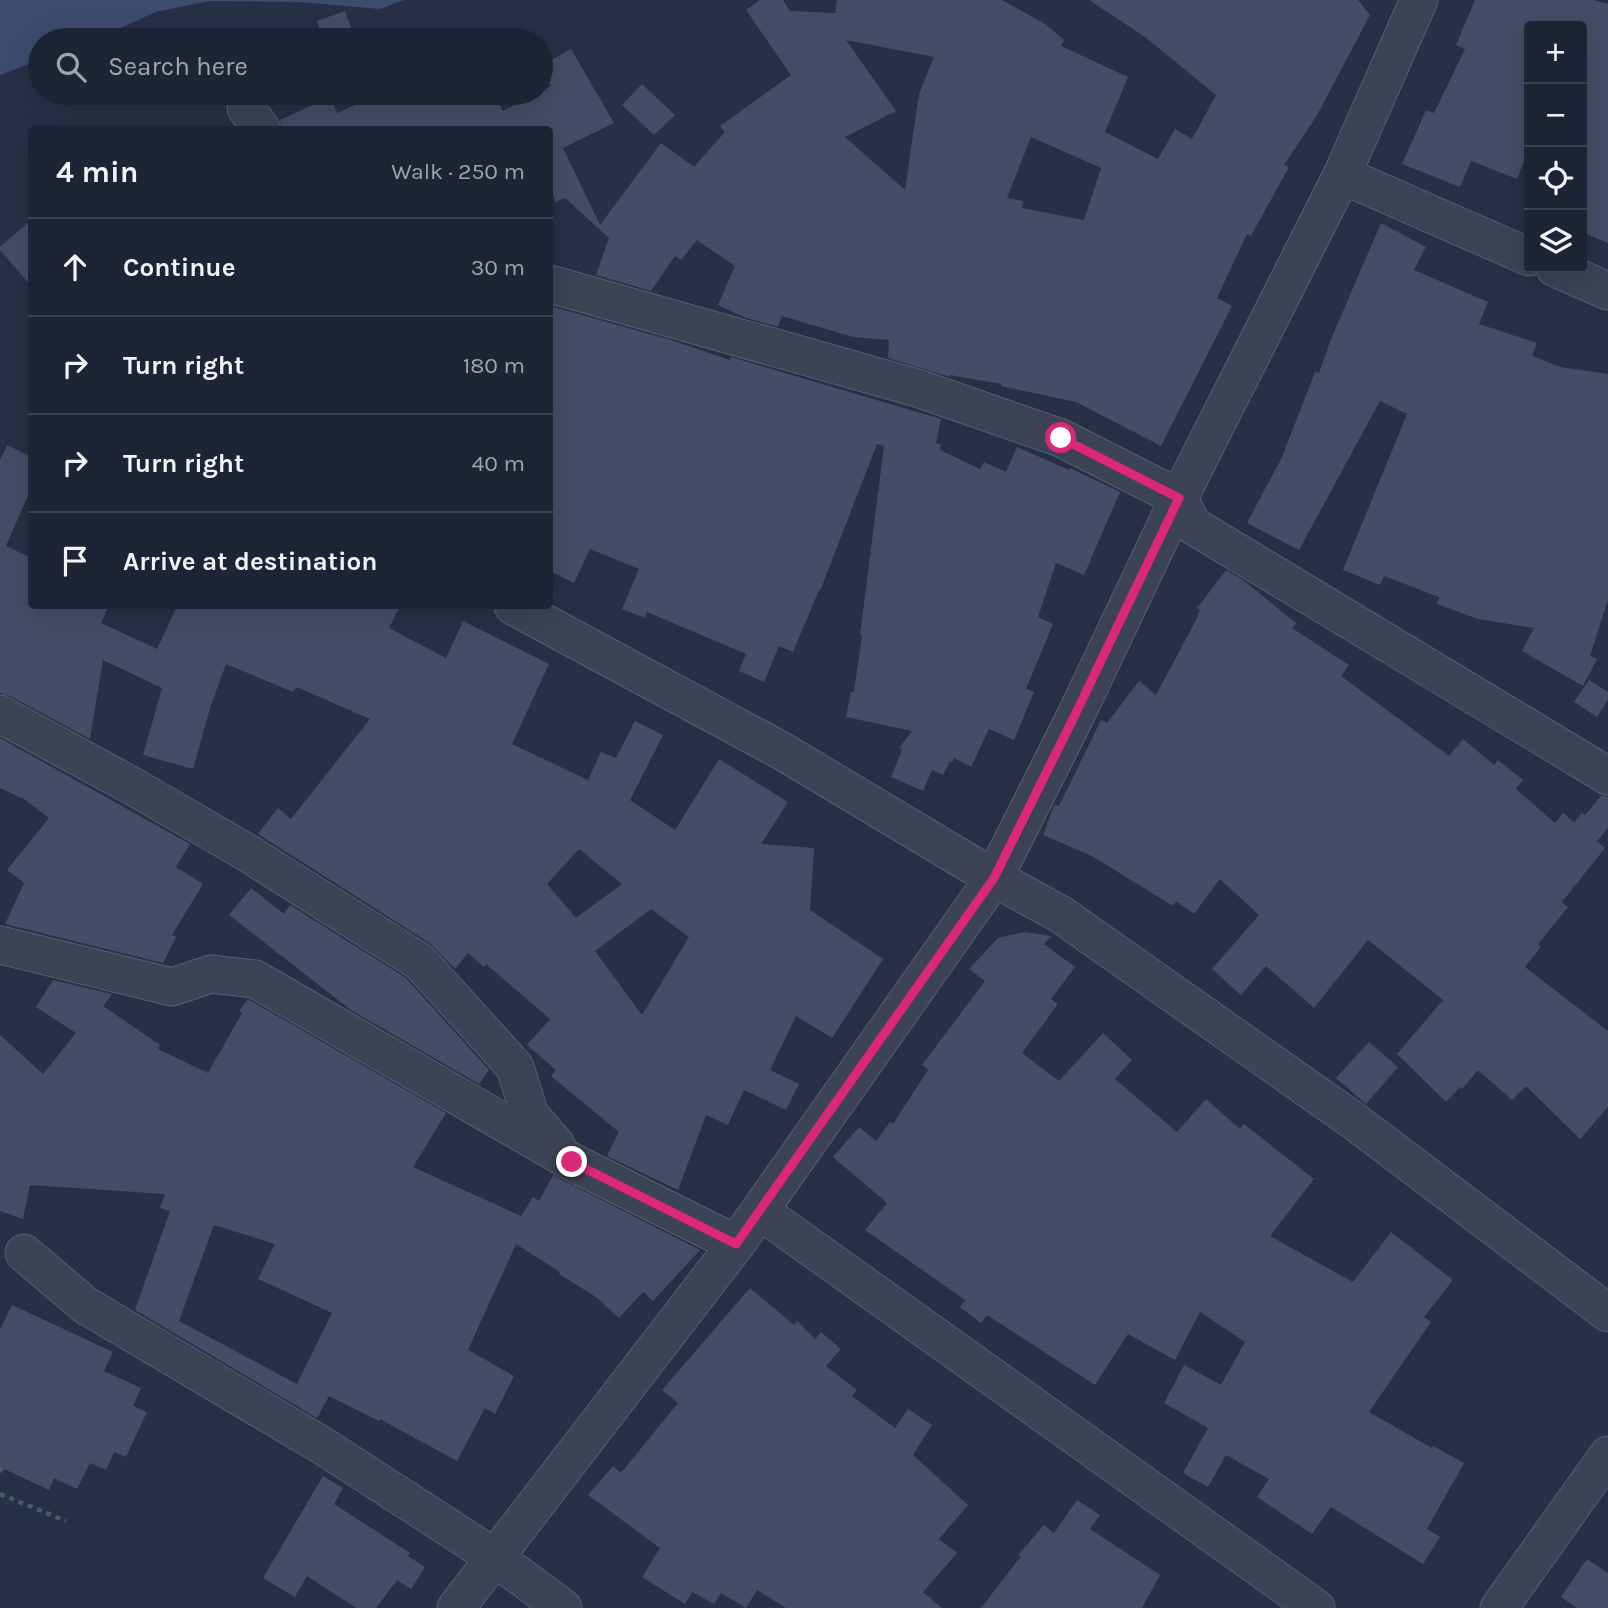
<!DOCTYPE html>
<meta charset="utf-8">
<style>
:root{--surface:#1d2434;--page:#252c3c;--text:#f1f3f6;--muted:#a0a4ac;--line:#3b414f}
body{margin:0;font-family:Karla,sans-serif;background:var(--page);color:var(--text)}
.controls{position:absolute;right:21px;top:21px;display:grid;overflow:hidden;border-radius:7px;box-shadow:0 7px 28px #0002}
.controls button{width:63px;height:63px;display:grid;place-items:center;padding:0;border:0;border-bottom:2px solid var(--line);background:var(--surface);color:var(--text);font:35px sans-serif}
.stop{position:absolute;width:21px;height:21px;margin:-16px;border:5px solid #db2777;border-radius:50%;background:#fff}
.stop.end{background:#db2777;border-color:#fff;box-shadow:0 2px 7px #0008}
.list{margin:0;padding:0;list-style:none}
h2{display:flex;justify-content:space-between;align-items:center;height:91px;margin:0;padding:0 28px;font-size:30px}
h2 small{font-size:23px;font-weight:400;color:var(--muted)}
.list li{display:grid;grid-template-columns:46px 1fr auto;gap:21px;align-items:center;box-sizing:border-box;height:98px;padding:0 28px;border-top:2px solid var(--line)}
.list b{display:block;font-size:26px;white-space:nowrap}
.list em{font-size:23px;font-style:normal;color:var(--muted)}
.icon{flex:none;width:38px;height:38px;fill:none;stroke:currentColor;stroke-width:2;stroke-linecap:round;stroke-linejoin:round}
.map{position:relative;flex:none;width:1608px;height:1608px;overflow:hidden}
.search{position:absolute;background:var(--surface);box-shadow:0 7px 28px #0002;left:28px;top:28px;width:525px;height:77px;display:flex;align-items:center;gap:18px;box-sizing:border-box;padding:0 24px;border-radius:38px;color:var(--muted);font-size:26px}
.panel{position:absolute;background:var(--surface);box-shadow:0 7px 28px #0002;left:28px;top:126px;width:525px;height:483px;border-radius:7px}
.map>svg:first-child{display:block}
.water{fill:#3d4b6e}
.building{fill:#444d65;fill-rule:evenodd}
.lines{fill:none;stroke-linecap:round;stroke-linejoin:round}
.street-casing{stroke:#575e6f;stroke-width:39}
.path{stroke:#475c61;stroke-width:4.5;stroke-dasharray:5 5;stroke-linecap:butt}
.street{stroke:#3b4354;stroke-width:37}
.route{stroke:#db2777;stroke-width:9}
</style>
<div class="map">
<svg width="1608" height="1608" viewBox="0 0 1608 1608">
<rect width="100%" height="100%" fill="#273045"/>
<polygon class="water" points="0,0 404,0 380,9 298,2 209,1 156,12 94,40 40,40 40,60 0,75"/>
<g class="building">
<path d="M 760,0 L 783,0 L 790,11 L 835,13 L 837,0 L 1002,0 L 1045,24 L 1064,40 L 1061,46 L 1128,77 L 1105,132 L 1158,159 L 1175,129 L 1192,139 L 1216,95 L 1145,37 L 1089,0 L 1358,0 L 1370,15 L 1316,117 L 1284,165 L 1289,167 L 1251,236 L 1247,234 L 1217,298 L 1232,306 L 1161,446 L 1076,402 L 1001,386 L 1001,384 L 950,375 L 950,377 L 888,358 L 889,340 L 853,337 L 782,316 L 778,327 L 744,317 L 718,305 L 735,266 L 697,240 L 681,260 L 675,256 L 651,291 L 596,275 L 609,238 L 565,198 L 556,202 L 550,188 L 550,130 L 283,130 L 280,120 L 330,97 L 337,113 L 383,93 L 492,93 L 503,111 L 551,86 L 541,66 L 571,49 L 614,123 L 563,148 L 600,225 L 661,143 L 694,167 L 725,132 L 720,126 L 791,75 L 746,10 ZM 846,40 L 934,57 L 919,94 L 905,190 L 845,137 L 896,111 ZM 1031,137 L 1101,168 L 1084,220 L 1022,208 L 1023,201 L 1007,198 Z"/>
<polygon points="1475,0 1594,0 1608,4 1608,243 1582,232 1582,26 1529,26 1529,149 1517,179 1471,161 1460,187 1402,164 1426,110 1434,113 1465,49 1456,45"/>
<polygon points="345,11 356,40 324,40 317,21"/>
<polygon points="642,84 675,115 654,135 622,105"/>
<polygon points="32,219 32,287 0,250 0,247"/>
<polygon points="1381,223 1426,247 1414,270 1488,302 1479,324 1537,343 1532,356 1560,367 1608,374 1608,600 1590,656 1597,659 1583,686 1522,651 1534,628 1478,619 1437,604 1439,597 1384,576 1380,585 1343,570 1407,414 1380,401 1299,550 1247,523 1282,457 1315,372 1319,373 1331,339"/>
<polygon points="550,306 671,340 730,360 731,357 941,419 936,443 941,444 940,450 980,469 984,462 1006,472 1017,447 1069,470 1070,468 1120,492 1084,575 1056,563 1038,617 1053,624 1026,689 1034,692 1014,740 989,729 971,767 954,758 952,762 950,761 943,775 932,770 923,791 891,777 902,750 899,748 912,731 846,717 851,692 854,692 862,635 860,635 884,446 877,444 820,591 819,590 793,652 779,646 764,682 739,671 746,654 647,612 645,618 622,609 639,569 590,549 574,583 550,571"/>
<path d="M 7,445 L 32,457 L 32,486 L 6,546 L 32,558 L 32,606 L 109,606 L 101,623 L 157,649 L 177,606 L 400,606 L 389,628 L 446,658 L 463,621 L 549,664 L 512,744 L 588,780 L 601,752 L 616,758 L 635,721 L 663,735 L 630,800 L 675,830 L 719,759 L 788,802 L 761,844 L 814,848 L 810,910 L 883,959 L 832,1038 L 796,1016 L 770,1070 L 799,1084 L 786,1110 L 744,1090 L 728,1125 L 706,1115 L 678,1190 L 607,1156 L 619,1132 L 551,1076 L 556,1070 L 527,1045 L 550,1019 L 486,964 L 484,967 L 468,953 L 455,969 L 431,944 L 258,834 L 278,808 L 291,819 L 370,719 L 299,688 L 295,688 L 293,692 L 226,664 L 211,705 L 193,769 L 143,755 L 162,688 L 103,660 L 90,739 L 10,696 L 0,693 L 0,460 ZM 579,849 L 622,884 L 576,918 L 547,884 ZM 651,909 L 689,937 L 642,1015 L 595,951 Z"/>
<polygon points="1226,570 1243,580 1296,623 1292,628 1349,665 1341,676 1449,756 1463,739 1494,765 1498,760 1523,780 1516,789 1555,823 1563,813 1574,822 1582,813 1585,815 1602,795 1608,797 1608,828 1597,841 1605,848 1562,902 1568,907 1538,944 1541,947 1525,967 1608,1031 1608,1107 1580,1139 1526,1086 1512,1100 1478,1070 1462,1089 1460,1087 1446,1102 1397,1054 1443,1000 1368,940 1314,1008 1266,966 1241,995 1212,969 1259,915 1220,879 1194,914 1176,901 1173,906 1092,856 1043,835 1054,805 1059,806 1101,720 1107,723 1139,681 1156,695 1196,620 1200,610 1197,608"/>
<polygon points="1589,680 1608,692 1608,700 1597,717 1574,702"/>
<polygon points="0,738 190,844 176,867 203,884 172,935 176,937 163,963 5,924 24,883 7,870 49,818 24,799 0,788"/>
<polygon points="251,888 284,914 290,905 406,978 489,1070 479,1084 351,1010 229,915"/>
<polygon points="1024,932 1051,936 1044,944 1075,967 1051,999 1058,1004 1022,1053 1059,1081 1103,1033 1132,1060 1115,1079 1177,1132 1206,1099 1240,1129 1244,1124 1314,1179 1270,1236 1353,1282 1391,1232 1453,1280 1424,1317 1431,1322 1369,1412 1432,1448 1433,1446 1464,1463 1427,1529 1440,1537 1423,1564 1331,1507 1312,1534 1257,1497 1269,1479 1226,1455 1208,1487 1183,1473 1208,1428 1164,1403 1184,1365 1221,1385 1245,1342 1200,1312 1175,1360 1128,1334 1095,1385 987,1315 981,1323 960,1307 965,1300 865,1230 887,1203 833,1157 859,1127 876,1141 890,1122 893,1124 928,1070 922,1065 985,981 969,969 998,938"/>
<path d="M 53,980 L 112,994 L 103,1006 L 160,1045 L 158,1049 L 208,1073 L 242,1013 L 239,1011 L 248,999 L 446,1113 L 413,1167 L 521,1216 L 533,1197 L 539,1201 L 553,1175 L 700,1250 L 653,1301 L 643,1292 L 619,1318 L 596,1297 L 559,1274 L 560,1272 L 516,1244 L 468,1350 L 514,1376 L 495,1414 L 485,1408 L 457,1461 L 380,1419 L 379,1421 L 329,1396 L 317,1418 L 135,1310 L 170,1211 L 160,1208 L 165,1194 L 30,1185 L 23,1219 L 0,1211 L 0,1035 L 43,1074 L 76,1033 L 36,1007 ZM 214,1225 L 275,1244 L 258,1279 L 332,1313 L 297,1384 L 179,1321 Z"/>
<polygon points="1369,1042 1398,1067 1366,1104 1336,1078"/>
<polygon points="750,1288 794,1325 797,1321 815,1339 821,1332 841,1349 826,1366 857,1390 852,1396 895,1428 908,1409 932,1425 913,1455 968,1505 939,1539 957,1553 923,1592 942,1608 786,1608 757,1590 746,1608 721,1593 714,1604 692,1592 685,1604 642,1577 660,1548 588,1495 613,1466 621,1473 678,1403 662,1390"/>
<polygon points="12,1305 113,1352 104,1371 141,1388 133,1406 147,1412 126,1457 114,1452 106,1470 90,1463 77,1489 54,1478 49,1490 0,1467 0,1330"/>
<polygon points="323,1476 343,1488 334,1504 410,1553 408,1556 425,1567 411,1589 397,1580 376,1608 356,1608 307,1576 295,1597 263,1578"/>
<polygon points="1077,1500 1100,1515 1090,1529 1160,1575 1142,1608 981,1608 1021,1556 1018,1555 1044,1525 1054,1533"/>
<polygon points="1587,1559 1608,1573 1608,1608 1577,1608 1561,1597"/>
</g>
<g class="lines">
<g class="street-casing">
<g id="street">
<polyline points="246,108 262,130"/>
<polyline points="1342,175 1529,257"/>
<polyline points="1555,268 1608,291"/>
<polyline points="550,284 917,388 1061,438 1179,498 1192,525 1608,776"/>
<polyline points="513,606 782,751 994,878 1060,914 1354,1121 1608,1313"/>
<polyline points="0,714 134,787 246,852 420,962 515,1067 530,1115 556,1145"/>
<polyline points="0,945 172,987 211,974 255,979 572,1162 736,1244"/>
<polyline points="760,1211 1316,1608"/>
<polyline points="24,1253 85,1305 323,1446 494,1557 563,1608"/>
<polyline points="456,1608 736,1244 994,878 1075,717 1179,498 1342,175 1419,0"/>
<polyline points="1499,1608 1608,1455"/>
</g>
</g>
<g class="path">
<polyline points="0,1472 2,1468"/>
<polyline points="0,1494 66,1521"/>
</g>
<use href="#street" class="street"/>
</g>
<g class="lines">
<polyline class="route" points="572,1162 736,1244 994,878 1074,717 1179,498 1061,438"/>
</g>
</svg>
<div class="controls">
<button>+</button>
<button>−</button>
<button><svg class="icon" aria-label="locate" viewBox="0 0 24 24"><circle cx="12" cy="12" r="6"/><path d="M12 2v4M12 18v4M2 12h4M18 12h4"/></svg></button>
<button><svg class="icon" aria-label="layers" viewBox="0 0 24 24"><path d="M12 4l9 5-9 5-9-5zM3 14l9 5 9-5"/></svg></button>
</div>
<div class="stop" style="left:1061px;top:438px"></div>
<div class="stop end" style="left:572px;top:1162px"></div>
<div class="search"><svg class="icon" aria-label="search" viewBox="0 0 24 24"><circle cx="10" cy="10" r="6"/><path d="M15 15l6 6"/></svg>Search here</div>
<section class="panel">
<h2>4 min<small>Walk · 250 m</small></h2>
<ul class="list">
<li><svg class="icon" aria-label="ahead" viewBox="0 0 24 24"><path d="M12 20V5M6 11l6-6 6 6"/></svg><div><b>Continue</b></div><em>30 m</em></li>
<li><svg class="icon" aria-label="right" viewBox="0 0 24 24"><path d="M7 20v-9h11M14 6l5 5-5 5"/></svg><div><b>Turn right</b></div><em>180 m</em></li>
<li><svg class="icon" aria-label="right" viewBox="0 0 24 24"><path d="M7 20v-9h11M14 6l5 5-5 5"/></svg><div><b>Turn right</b></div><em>40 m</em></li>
<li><svg class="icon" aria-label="arrive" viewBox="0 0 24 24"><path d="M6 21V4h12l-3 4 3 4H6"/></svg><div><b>Arrive at destination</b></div></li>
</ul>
</section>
</div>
